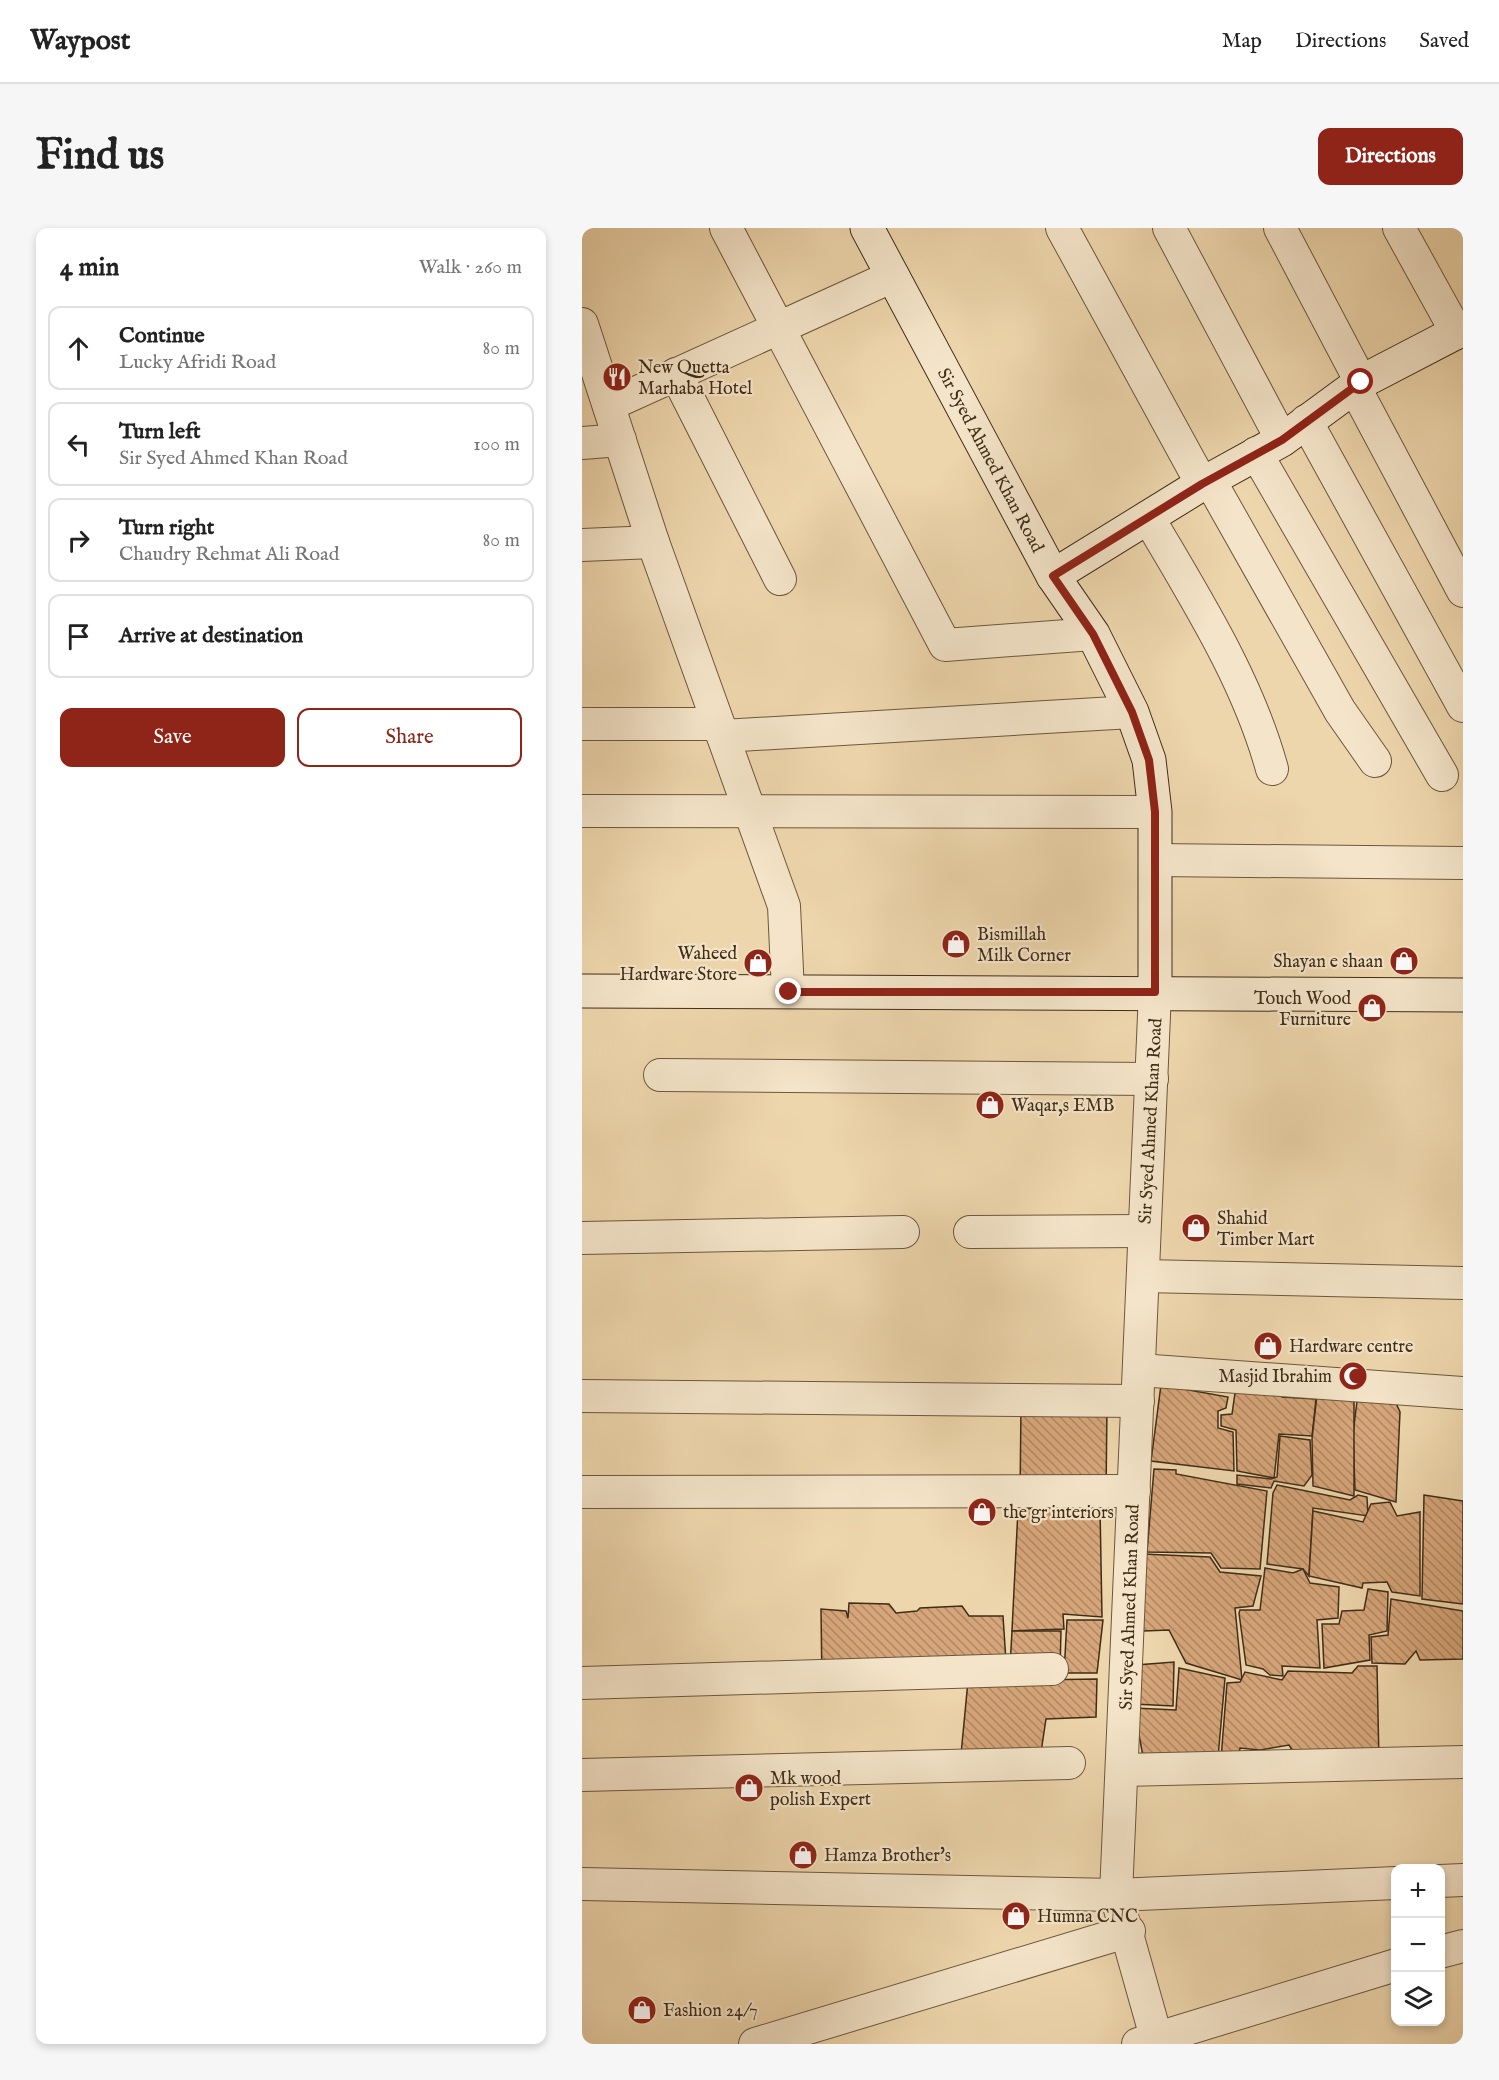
<!DOCTYPE html>
<meta charset="utf-8">
<style>
:root{--surface:#fff;--page:#f6f6f6;--text:#222;--muted:#767676;--line:#e0e0e0;--accent:#8f2418}
body{margin:0;font-family:"IM FELL English",serif;background:var(--page);color:var(--text)}
.controls{position:absolute;right:18px;bottom:18px;display:grid;overflow:hidden;border-radius:12px;box-shadow:0 3px 9px #0003}
.controls button{width:54px;height:54px;display:grid;place-items:center;padding:0;border:0;border-bottom:2px solid var(--line);background:var(--surface);color:var(--text);font:30px sans-serif}
.stop{position:absolute;width:18px;height:18px;margin:-14px;border:4px solid #8f2418;border-radius:50%;background:#fff}
.stop.end{background:#8f2418;border-color:#fff;box-shadow:0 2px 6px #0008}
.list{margin:0;padding:0;list-style:none}
h2{display:flex;justify-content:space-between;align-items:center;height:78px;margin:0;padding:0 24px;font-size:26px}
h2 small{font-size:20px;font-weight:400;color:var(--muted)}
.list li{display:grid;grid-template-columns:39px 1fr auto;gap:18px;align-items:center;box-sizing:border-box;height:84px;margin:0 12px 12px;padding:0 12px;border:2px solid var(--line);border-radius:12px}
.list b{display:block;font-size:22px;white-space:nowrap}
.list p{margin:0;font-size:20px;white-space:nowrap;color:var(--muted)}
.list em{font-size:20px;font-style:normal;color:var(--muted)}
.actions{display:flex;gap:12px;padding:18px 24px}
.actions a{flex:1;padding:14px 0;border:2px solid var(--accent);border-radius:12px;text-align:center;font-size:21px;color:var(--accent)}
.actions .main{background:var(--accent);color:#fff}
.icon{flex:none;width:33px;height:33px;fill:none;stroke:currentColor;stroke-width:2;stroke-linecap:round;stroke-linejoin:round}
.map{position:relative;flex:none;width:881px;height:1816px;overflow:hidden;border-radius:12px}
header{display:flex;align-items:center;gap:36px;box-sizing:border-box;height:84px;padding:0 30px;background:var(--surface);border-bottom:2px solid var(--line)}
header strong{font-size:28px}
nav{display:flex;gap:33px;margin-inline-start:auto;font-size:21px}
.intro{display:flex;align-items:center;justify-content:space-between;box-sizing:border-box;height:144px;padding:0 36px}
h1{margin:0;font-size:42px}
.button{padding:15px 27px;border-radius:12px;background:var(--accent);color:#fff;font-size:21px;font-weight:700}
main{display:flex;gap:36px;padding:0 36px}
aside{flex:1;background:var(--surface);border-radius:12px;box-shadow:0 3px 9px #0003}
.map>svg:first-child{display:block}
.building{fill:url(#building-back-hatch);stroke:#402d18;stroke-width:1.5}
.lines{fill:none;stroke-linecap:round;stroke-linejoin:round}
.street-casing{stroke:#6c573d;stroke-width:34}
.secondary-casing{stroke:#402d18;stroke-width:35}
.street{stroke:#f4e4c9;stroke-width:32}
.secondary{stroke:#f4e4c9;stroke-width:33}
.route{stroke:#8f2418;stroke-width:8}
.labels{text-anchor:middle;stroke-width:4.5;stroke-linejoin:round;paint-order:stroke}
.poi-label{font-size:18px;fill:#402d18;stroke:#f4e4c9;text-anchor:start}
.street-label{font-size:18px;fill:#402d18;stroke:#f4e4c9}
</style>
<header>
<strong>Waypost</strong>
<nav><a>Map</a><a>Directions</a><a>Saved</a></nav>
</header>
<div class="intro"><h1>Find us</h1><a class="button">Directions</a></div>
<main>
<aside>
<h2>4 min<small>Walk · 260 m</small></h2>
<ul class="list">
<li><svg class="icon" aria-label="ahead" viewBox="0 0 24 24"><path d="M12 20V5M6 11l6-6 6 6"/></svg><div><b>Continue</b><p>Lucky Afridi Road</p></div><em>80 m</em></li>
<li><svg class="icon" aria-label="left" viewBox="0 0 24 24"><path d="M17 20v-9H6M10 6l-5 5 5 5"/></svg><div><b>Turn left</b><p>Sir Syed Ahmed Khan Road</p></div><em>100 m</em></li>
<li><svg class="icon" aria-label="right" viewBox="0 0 24 24"><path d="M7 20v-9h11M14 6l5 5-5 5"/></svg><div><b>Turn right</b><p>Chaudry Rehmat Ali Road</p></div><em>80 m</em></li>
<li><svg class="icon" aria-label="arrive" viewBox="0 0 24 24"><path d="M6 21V4h12l-3 4 3 4H6"/></svg><div><b>Arrive at destination</b></div></li>
</ul>
<div class="actions"><a class="main">Save</a><a>Share</a></div>
</aside>
<div class="map">
<svg width="881" height="1816" viewBox="0 0 881 1816">
<defs>
<pattern id="building-back-hatch" width="6" height="6" patternUnits="userSpaceOnUse" patternTransform="scale(1.5)"><rect width="6" height="6" fill="#d6a579"/><path d="M-1 5l2 2M0 0l6 6M5-1l2 2" fill="none" stroke="#af8762"/></pattern>
</defs>
<rect width="100%" height="100%" fill="#eed6ac"/>
<filter id="stains"><feTurbulence type="fractalNoise" baseFrequency=".00333" numOctaves="4"/><feColorMatrix values="0 0 0 0 .2 0 0 0 0 .09 0 0 0 0 .02 0 0 0 .5 -.17"/></filter>
<radialGradient id="worn" r=".72"><stop offset=".6" stop-color="#630" stop-opacity="0"/><stop offset="1" stop-color="#630" stop-opacity=".3"/></radialGradient>
<g class="building">
<polygon points="655,1151 692,1155 700,1169 734,1171 730,1208 697,1206 692,1250 655,1243 654,1202 639,1198 639,1187 650,1186"/>
<polygon points="579,1157 646,1169 644,1180 636,1183 636,1200 651,1204 652,1243 569,1233"/>
<polygon points="776,1165 812,1171 818,1184 814,1274 773,1262 771,1206"/>
<polygon points="735,1167 772,1172 772,1268 731,1258 730,1211"/>
<polygon points="439,1176 525,1176 524,1268 438,1272"/>
<polygon points="698,1208 728,1212 730,1247 722,1258 692,1253 689,1260 655,1256 655,1247 689,1251 695,1249"/>
<polygon points="572,1241 594,1242 594,1246 685,1263 678,1341 639,1340 629,1325 565,1324"/>
<polygon points="695,1257 768,1272 776,1267 785,1269 786,1288 731,1280 727,1348 721,1341 685,1336 691,1265"/>
<polygon points="842,1267 881,1273 881,1376 840,1371"/>
<polygon points="808,1274 815,1288 838,1284 838,1368 810,1364 805,1354 781,1355 780,1360 727,1348 731,1283 781,1294 789,1276"/>
<polygon points="469,1275 482,1276 482,1281 518,1280 520,1389 481,1386 482,1401 430,1403 436,1281 467,1280"/>
<polygon points="561,1326 628,1329 638,1344 679,1348 671,1378 653,1380 660,1452 604,1435 587,1402 562,1403 557,1386"/>
<polygon points="683,1340 711,1345 721,1341 728,1355 757,1359 756,1390 735,1392 738,1440 700,1438 701,1448 688,1447 681,1441 664,1437 657,1385 658,1382 678,1382"/>
<polygon points="786,1361 806,1364 805,1403 787,1407 788,1432 742,1440 740,1396 757,1396 760,1383 782,1382"/>
<polygon points="809,1371 881,1383 881,1431 838,1432 834,1423 823,1436 790,1435 789,1409 806,1407"/>
<polygon points="267,1375 307,1376 314,1385 335,1383 338,1380 380,1378 387,1388 421,1388 425,1449 240,1458 239,1381 264,1383 266,1390"/>
<polygon points="485,1392 521,1392 515,1445 482,1445"/>
<polygon points="430,1403 479,1403 478,1441 428,1439"/>
<polygon points="592,1434 591,1478 552,1476 554,1437"/>
<polygon points="776,1438 795,1438 797,1534 715,1530 707,1517 678,1522 658,1520 656,1534 639,1531 645,1455 658,1454 663,1444 700,1452 706,1443 770,1445"/>
<polygon points="597,1440 643,1450 636,1530 563,1539 552,1480 594,1482"/>
<polygon points="515,1451 514,1489 464,1491 458,1531 378,1537 386,1453"/>
</g>
<g class="lines">
<g class="street-casing">
<g id="street">
<polyline points="144,0 363,417 511,406"/>
<polyline points="480,0 620,256"/>
<polyline points="587,0 700,212"/>
<polyline points="698,0 779,154"/>
<polyline points="817,0 875,105"/>
<polyline points="0,96 71,314 202,678 206,764"/>
<polyline points="94,146 198,351"/>
<polyline points="773,160 881,363"/>
<polyline points="27,177 311,48"/>
<polyline points="724,193 881,478"/>
<polyline points="0,215 38,212"/>
<polyline points="674,225 860,547"/>
<polyline points="627,251 758,483 793,533"/>
<path d="M 566,289 C 613,370 665,450 690,541"/>
<polyline points="0,317 71,314"/>
<polyline points="0,496 136,496"/>
<polyline points="141,508 550,484"/>
<polyline points="0,583 573,584"/>
<polyline points="573,632 881,635"/>
<polyline points="573,764 534,1667 576,1816"/>
<polyline points="78,847 570,851"/>
<polyline points="388,1004 562,1003"/>
<polyline points="0,1010 321,1004"/>
<polyline points="561,1048 881,1055"/>
<polyline points="557,1142 881,1165"/>
<polyline points="0,1168 556,1173"/>
<polyline points="0,1264 552,1263"/>
<polyline points="0,1455 470,1441"/>
<polyline points="540,1542 881,1534"/>
<polyline points="0,1547 487,1535"/>
<polyline points="858,1653 881,1652"/>
<polyline points="0,1656 534,1667 814,1655"/>
<polyline points="858,1724 881,1718"/>
<polyline points="173,1816 547,1703"/>
<polyline points="556,1816 814,1737"/>
</g>
</g>
<g class="secondary-casing">
<g id="secondary">
<polyline points="285,0 471,348 511,406 550,484 567,532 573,584 573,764"/>
<polyline points="471,348 620,256 700,212 779,154 881,101"/>
<polyline points="0,763 881,767"/>
</g>
</g>
<use href="#street" class="street"/>
<use href="#secondary" class="secondary"/>
</g>
<g class="lines">
<polyline class="route" points="207,764 573,764 573,584 567,532 550,484 511,406 471,348 620,256 700,212 779,154"/>
</g>
<defs>
<g id="restaurant-disc" transform="scale(1.5)"><circle r="9.5" fill="#8f2418" stroke="#f4e4c9"/><path d="M-5-6h1v4h1v-4h1v4h1v-4h1v5L-1.5 .5V6h-2V.5L-5-1ZM5-6V6H3V1.5H1.5Q1.5-4 5-6Z" fill="#fff"/></g>
<g id="shop-disc" transform="scale(1.5)"><circle r="9.5" fill="#8f2418" stroke="#f4e4c9"/><path d="M-5-2.5h2.3a2.7 3.5 0 0 1 5.4 0H5L5.5 6h-11ZM-1.5-2.5h3a1.5 2.3 0 0 0-3 0Z" fill="#fff"/></g>
<g id="mosque-disc" transform="scale(1.5)"><circle r="9.5" fill="#8f2418" stroke="#f4e4c9"/><path d="M3.5-4.9A6 6 0 1 0 3.5 4.9A5 5 0 1 1 3.5-4.9Z" fill="#fff"/></g>
</defs>
<g fill-rule="evenodd">
<use href="#restaurant-disc" x="35" y="149"/>
<use href="#shop-disc" x="374" y="716"/>
<use href="#shop-disc" x="822" y="733"/>
<use href="#shop-disc" x="176" y="735"/>
<use href="#shop-disc" x="790" y="780"/>
<use href="#shop-disc" x="408" y="877"/>
<use href="#shop-disc" x="614" y="1000"/>
<use href="#shop-disc" x="686" y="1118"/>
<use href="#mosque-disc" x="771" y="1148"/>
<use href="#shop-disc" x="400" y="1284"/>
<use href="#shop-disc" x="167" y="1560"/>
<use href="#shop-disc" x="221" y="1627"/>
<use href="#shop-disc" x="434" y="1688"/>
<use href="#shop-disc" x="60" y="1782"/>
</g>
<g class="labels">
<g class="poi-label">
<text x="56" y="145">New Quetta<tspan x="56" dy="21">Marhaba Hotel</tspan></text>
<text x="395" y="712">Bismillah<tspan x="395" dy="21">Milk Corner</tspan></text>
<text x="155" y="731" text-anchor="end">Waheed<tspan x="155" dy="21">Hardware Store</tspan></text>
<text x="801" y="739" text-anchor="end">Shayan e shaan</text>
<text x="769" y="776" text-anchor="end">Touch Wood<tspan x="769" dy="21">Furniture</tspan></text>
<text x="429" y="883">Waqar,s EMB</text>
<text x="635" y="996">Shahid<tspan x="635" dy="21">Timber Mart</tspan></text>
<text x="707" y="1124">Hardware centre</text>
<text x="750" y="1154" text-anchor="end">Masjid Ibrahim</text>
<text x="421" y="1290">the gr interiors</text>
<text x="188" y="1556">Mk wood<tspan x="188" dy="21">polish Expert</tspan></text>
<text x="242" y="1633">Hamza Brother's</text>
<text x="455" y="1694">Humna CNC</text>
<text x="81" y="1788">Fashion 24/7</text>
</g>
<g class="street-label">
<text transform="translate(409 232) rotate(62)" y="6">Sir Syed Ahmed Khan Road</text>
<text transform="translate(568 893) rotate(-87)" y="6">Sir Syed Ahmed Khan Road</text>
<text transform="translate(547 1379) rotate(-88)" y="6">Sir Syed Ahmed Khan Road</text>
</g>
</g>
<rect width="100%" height="100%" filter="url(#stains)"/>
<rect width="100%" height="100%" fill="url(#worn)"/>
</svg>
<div class="controls">
<button>+</button>
<button>−</button>
<button><svg class="icon" aria-label="layers" viewBox="0 0 24 24"><path d="M12 4l9 5-9 5-9-5zM3 14l9 5 9-5"/></svg></button>
</div>
<div class="stop" style="left:779px;top:154px"></div>
<div class="stop end" style="left:207px;top:764px"></div>
</div>
</main>
